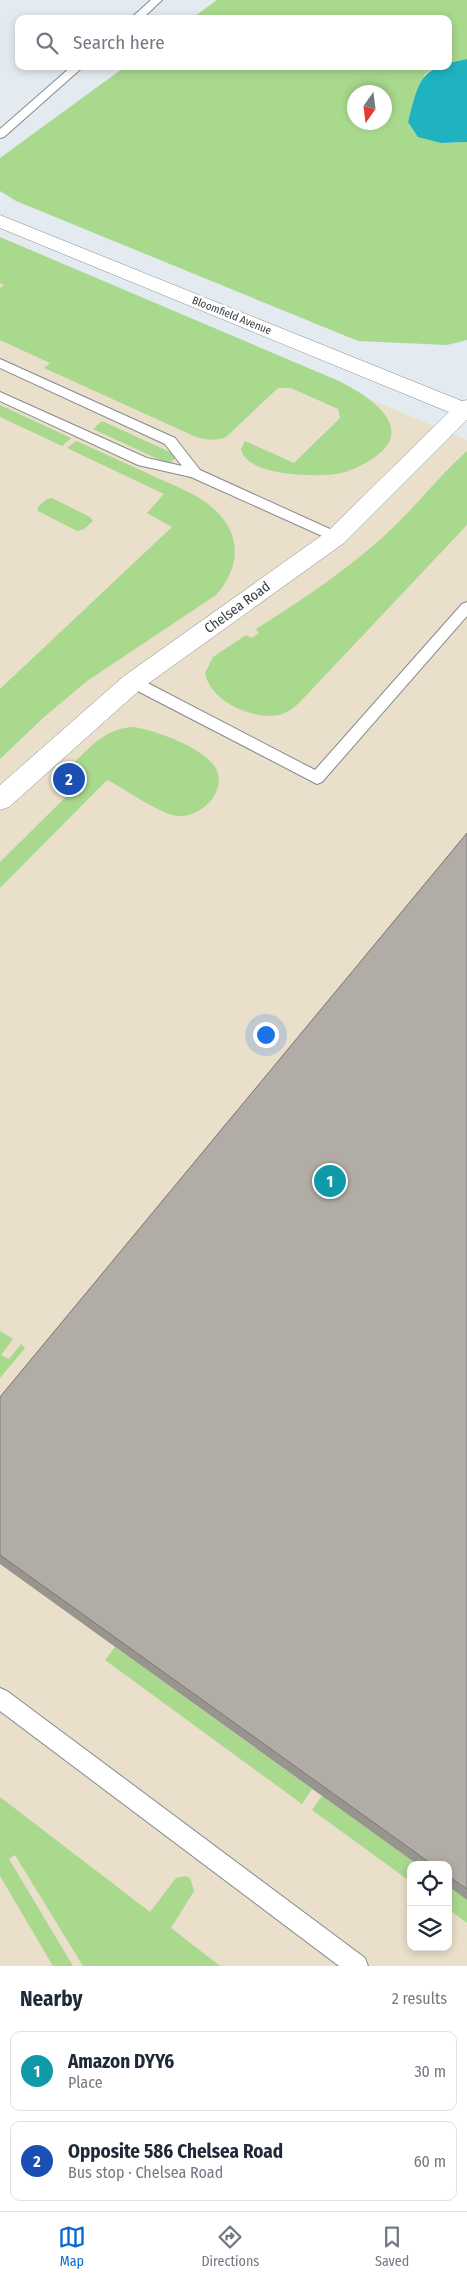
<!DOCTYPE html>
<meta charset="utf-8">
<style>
:root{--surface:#fff;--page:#f6f6f7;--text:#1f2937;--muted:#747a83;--line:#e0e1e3;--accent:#0767d0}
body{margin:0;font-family:"Fira Sans Condensed",sans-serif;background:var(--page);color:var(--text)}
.controls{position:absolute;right:15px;bottom:15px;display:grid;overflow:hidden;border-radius:10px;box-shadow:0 2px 8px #0003}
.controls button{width:45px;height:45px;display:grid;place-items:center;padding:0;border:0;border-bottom:1px solid var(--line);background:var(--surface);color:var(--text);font:25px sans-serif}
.compass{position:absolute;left:347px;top:85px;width:45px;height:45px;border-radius:50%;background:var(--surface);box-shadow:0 2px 8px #0003;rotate:194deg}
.you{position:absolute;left:265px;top:1034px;width:18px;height:18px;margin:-12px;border:4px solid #fff;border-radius:50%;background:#1a73e8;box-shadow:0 0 0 8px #1a73e833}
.badge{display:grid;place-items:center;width:32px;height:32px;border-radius:50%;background:var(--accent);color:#fff;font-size:16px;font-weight:700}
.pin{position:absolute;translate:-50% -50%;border:2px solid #fff;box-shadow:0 1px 5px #0006}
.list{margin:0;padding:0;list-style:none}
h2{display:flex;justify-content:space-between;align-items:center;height:65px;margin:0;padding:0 20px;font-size:21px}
h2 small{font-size:16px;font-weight:400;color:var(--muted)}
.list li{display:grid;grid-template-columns:32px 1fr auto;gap:15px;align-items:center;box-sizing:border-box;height:80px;margin:0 10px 10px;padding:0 10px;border:1px solid var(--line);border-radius:10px}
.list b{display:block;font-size:19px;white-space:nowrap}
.list p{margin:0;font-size:16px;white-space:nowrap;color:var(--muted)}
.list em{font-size:16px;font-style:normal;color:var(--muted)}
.icon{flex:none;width:28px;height:28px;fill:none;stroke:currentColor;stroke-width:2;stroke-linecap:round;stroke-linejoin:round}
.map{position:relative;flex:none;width:467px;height:1966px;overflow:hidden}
.search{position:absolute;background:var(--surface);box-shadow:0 2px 8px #0003;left:15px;right:15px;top:15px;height:55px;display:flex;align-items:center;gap:12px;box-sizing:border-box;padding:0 18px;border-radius:10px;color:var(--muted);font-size:19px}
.sheet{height:245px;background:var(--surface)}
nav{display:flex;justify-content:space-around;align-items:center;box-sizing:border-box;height:70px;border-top:1px solid var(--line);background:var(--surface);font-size:14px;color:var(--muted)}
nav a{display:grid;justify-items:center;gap:2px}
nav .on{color:var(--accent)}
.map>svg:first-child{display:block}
.industrial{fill:#e9dfca;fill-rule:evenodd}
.green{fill:#a8d98d;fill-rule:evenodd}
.water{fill:#1fb3c1}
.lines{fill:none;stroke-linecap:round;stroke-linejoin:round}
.lane-casing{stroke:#838a8f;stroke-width:2}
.street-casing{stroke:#838a8f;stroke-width:1}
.secondary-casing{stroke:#838a8f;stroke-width:1}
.lane{fill:#fff;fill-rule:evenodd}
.street{fill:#fff;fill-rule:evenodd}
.secondary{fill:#fff;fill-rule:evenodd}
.wall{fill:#98948e}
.building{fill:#b1aca5;stroke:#7c7874}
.labels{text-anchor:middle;stroke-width:5;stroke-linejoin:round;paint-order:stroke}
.far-street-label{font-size:11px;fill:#3a3d40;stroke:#fff}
.street-label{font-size:14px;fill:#3a3d40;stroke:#fff}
</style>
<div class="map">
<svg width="467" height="1966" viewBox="0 0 467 1966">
<rect width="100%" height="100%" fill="#e3ebf1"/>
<path class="industrial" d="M 0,245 L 467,440 L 467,1966 L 0,1966 ZM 411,1865 L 448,1865 L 448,1947 L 411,1947 Z"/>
<g class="green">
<polygon points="217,0 467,0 467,59 448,63 448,19 191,19"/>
<path d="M 126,66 L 437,66 L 425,74 L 408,122 L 441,143 L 467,142 L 467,340 L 447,345 L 358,341 L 16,201 L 0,191 L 0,158 ZM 354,92 L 384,92 L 384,122 L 354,122 Z"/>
<path d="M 0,237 L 339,381 C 367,395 418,427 375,457 C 364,465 349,472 336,474 C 315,477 246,476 241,449 L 245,441 L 294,463 L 340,418 L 338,409 L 291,388 L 278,388 L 226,437 C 216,441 206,440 196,437 L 44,368 L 50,363 L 0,340 L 0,288 L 4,285 L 0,283 Z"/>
<polygon points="0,405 71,438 62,446 0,417"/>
<polygon points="102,421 172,453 176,457 175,459 170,462 162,461 93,429"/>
<path d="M 76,441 C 101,452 125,463 149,474 C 167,483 188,490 204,501 C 240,526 245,562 216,595 L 87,681 L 44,717 L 0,759 L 0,689 L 172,527 L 147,513 L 164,494 L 67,448 Z"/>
<path d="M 467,451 L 467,525 L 299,703 C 293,708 287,713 279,715 C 252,720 210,701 205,673 L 213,657 L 246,635 L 251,638 L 259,633 L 256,629 C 302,600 344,572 384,536 C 414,509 438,477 467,451 Z"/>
<polygon points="52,498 90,517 93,521 84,529 77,531 38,511 38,507 47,499"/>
<path d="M 131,727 C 152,728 210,750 217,771 C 226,793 200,818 178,816 C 161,815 124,788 107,780 L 0,888 L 0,862 L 82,781 L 65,772 C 86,752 101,730 131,727 Z"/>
<polygon points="0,1331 13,1339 1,1355 9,1359 21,1344 25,1348 0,1378"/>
<polygon points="115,1647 312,1789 302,1804 105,1660"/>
<polygon points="322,1796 418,1865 411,1865 411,1882 312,1810"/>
<polygon points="0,1797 150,1912 176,1878 185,1876 190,1878 194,1891 171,1928 220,1966 83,1966 15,1855 9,1859 73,1966 53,1966 0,1876"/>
<polygon points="448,1886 467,1900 467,1923 448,1909"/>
</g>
<path class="water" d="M 467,59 L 467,142 L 441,143 L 418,137 L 408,122 C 415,98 418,66 448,66 L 448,63 Z"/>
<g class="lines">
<g class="lane-casing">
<g id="lane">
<polygon points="151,0 162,0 142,19 130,19"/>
<polygon points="72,66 84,66 4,137 0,138 0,129"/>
<polygon points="0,359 175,438 200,470 341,534 343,537 336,542 331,540 191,477 138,465 0,401 0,392 147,458 182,466 165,444 0,368"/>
<polygon points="467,602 467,616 322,782 317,784 128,686 126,682 128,678 138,678 315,770 462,604"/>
<polygon points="0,1688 7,1691 365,1958 368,1966 339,1966 0,1711"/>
</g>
</g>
<g class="street-casing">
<polygon id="street" points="464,403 467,404 467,420 344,543 142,688 9,807 0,810 0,785 124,676 328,531 456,405"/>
</g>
<g class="secondary-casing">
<polygon id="secondary" points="0,215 462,401 467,400 467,416 456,415 0,228"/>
</g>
<use href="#lane" class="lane"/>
<use href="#street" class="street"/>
<use href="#secondary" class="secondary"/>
</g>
<polygon class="wall" points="467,833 467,1900 448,1886 448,1865 418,1865 0,1564 0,1397"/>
<polygon class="building" points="467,833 467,1889 448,1876 448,1865 433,1865 0,1555 0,1397"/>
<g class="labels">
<g class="far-street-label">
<text transform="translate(232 315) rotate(22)" y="4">Bloomfield Avenue</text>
</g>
<g class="street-label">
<text transform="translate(237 607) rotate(-36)" y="5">Chelsea Road</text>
</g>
</g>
</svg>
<div class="controls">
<button><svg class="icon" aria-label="locate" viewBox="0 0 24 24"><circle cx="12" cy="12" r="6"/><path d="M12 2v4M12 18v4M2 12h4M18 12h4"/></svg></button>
<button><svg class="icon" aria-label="layers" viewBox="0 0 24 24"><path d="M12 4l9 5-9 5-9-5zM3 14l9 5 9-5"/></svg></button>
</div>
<svg class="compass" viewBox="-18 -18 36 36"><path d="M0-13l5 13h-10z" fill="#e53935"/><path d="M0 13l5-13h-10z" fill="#747a83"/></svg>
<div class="you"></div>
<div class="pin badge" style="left:330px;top:1181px;background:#0f9aa8">1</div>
<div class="pin badge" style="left:69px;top:779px;background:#1a4fb4">2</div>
<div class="search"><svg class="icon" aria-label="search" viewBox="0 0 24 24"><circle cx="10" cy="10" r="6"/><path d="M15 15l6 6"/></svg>Search here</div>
</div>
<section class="sheet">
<h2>Nearby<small>2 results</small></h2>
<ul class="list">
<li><span class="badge" style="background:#0f9aa8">1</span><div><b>Amazon DYY6</b><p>Place</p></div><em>30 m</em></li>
<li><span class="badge" style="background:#1a4fb4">2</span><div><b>Opposite 586 Chelsea Road</b><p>Bus stop · Chelsea Road</p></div><em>60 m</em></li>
</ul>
</section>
<nav>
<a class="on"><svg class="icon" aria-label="map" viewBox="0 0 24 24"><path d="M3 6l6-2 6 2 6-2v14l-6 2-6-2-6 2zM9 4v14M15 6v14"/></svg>Map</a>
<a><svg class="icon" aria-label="directions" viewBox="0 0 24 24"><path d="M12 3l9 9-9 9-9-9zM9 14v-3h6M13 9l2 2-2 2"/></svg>Directions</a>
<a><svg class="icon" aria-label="saved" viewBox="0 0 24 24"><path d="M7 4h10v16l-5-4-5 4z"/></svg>Saved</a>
</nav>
